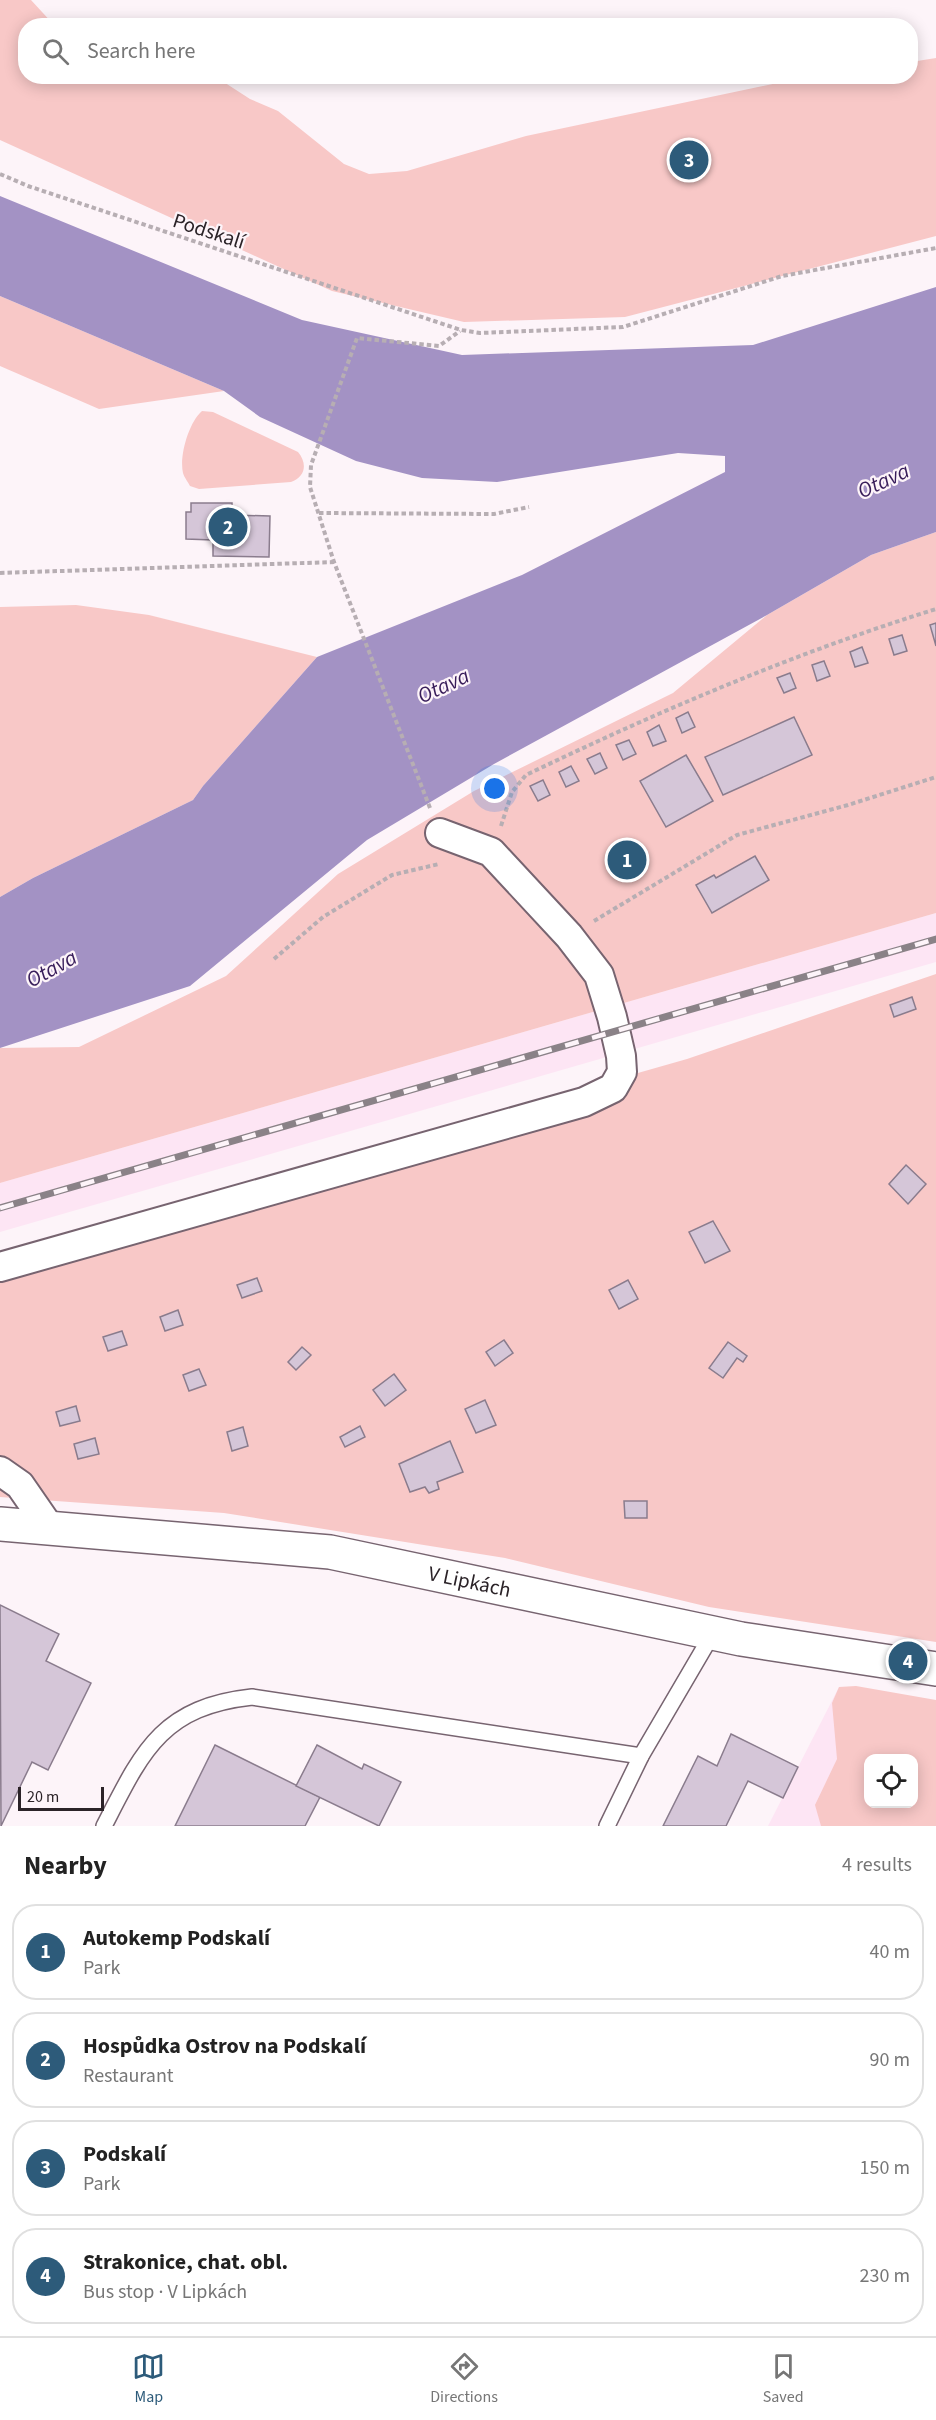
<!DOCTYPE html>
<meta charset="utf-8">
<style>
:root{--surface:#fff;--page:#f6f6f6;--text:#222;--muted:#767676;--line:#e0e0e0;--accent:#2d5b7a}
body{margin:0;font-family:"Source Sans 3",sans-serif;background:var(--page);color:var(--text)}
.controls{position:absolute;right:18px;bottom:18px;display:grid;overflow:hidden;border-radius:12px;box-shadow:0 3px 15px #0003}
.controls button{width:54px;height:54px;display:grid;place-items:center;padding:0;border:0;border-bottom:2px solid var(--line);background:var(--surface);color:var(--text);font:30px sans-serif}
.scale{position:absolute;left:18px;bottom:15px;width:86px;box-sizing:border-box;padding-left:6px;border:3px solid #2b2328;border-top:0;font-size:16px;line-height:21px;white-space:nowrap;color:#2b2328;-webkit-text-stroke:4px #fdf4f9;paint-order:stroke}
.you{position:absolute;left:495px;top:789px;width:21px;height:21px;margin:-15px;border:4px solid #fff;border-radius:50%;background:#1a73e8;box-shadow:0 0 0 9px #1a73e833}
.badge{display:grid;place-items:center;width:39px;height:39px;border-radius:50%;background:var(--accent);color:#fff;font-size:20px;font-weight:700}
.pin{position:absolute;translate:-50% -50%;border:3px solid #fff;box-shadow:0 2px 6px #0006}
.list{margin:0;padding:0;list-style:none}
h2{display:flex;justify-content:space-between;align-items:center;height:78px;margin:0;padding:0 24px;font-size:26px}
h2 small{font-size:20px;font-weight:400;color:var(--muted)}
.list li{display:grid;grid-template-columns:39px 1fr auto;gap:18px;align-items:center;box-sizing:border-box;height:96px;margin:0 12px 12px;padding:0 12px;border:2px solid var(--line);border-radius:24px}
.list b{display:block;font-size:22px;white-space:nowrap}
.list p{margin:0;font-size:20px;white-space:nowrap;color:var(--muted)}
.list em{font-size:20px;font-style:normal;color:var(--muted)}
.icon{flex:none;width:33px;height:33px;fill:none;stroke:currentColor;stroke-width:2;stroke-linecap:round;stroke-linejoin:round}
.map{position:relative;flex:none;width:936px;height:1826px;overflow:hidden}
.search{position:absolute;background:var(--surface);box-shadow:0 3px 15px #0003;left:18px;right:18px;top:18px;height:66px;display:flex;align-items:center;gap:15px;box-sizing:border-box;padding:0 21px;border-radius:24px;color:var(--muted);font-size:22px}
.sheet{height:510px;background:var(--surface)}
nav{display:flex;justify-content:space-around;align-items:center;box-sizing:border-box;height:84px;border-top:2px solid var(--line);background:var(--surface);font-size:16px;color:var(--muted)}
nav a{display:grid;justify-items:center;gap:3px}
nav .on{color:var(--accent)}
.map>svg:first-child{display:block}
.built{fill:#fde5f4;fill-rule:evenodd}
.green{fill:#f8c8c7;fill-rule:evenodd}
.water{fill:#a392c4}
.building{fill:#d5c6d8;stroke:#8a7c8d;stroke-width:1.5}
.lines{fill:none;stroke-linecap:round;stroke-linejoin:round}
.service-casing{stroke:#776470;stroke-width:18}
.minor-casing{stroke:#776470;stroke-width:32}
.tertiary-casing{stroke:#776470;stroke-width:36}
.path{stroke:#b7aeb3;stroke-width:4;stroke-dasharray:4.5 3;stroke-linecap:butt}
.service{stroke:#fff;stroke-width:15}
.minor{stroke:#fff;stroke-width:28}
.tertiary{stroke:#fff;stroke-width:33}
.rail-casing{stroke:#8a8287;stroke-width:7}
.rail{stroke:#fdf4f9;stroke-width:4.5;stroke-dasharray:14;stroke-linecap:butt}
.labels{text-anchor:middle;stroke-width:4.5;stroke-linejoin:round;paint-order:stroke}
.street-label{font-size:21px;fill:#2b2328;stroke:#fdf4f9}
.water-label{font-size:22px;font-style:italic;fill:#381d5a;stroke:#fdf4f9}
</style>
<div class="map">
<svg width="936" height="1826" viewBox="0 0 936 1826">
<rect width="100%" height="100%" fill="#fdf4f9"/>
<g class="built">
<polygon points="936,913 936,962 0,1232 0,1183"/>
<path d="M 839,1687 L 936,1707 L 936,1826 L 768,1826 ZM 868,1758 L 914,1758 L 914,1804 L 868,1804 Z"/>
</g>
<g class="green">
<polygon points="0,0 31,0 54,25 26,26 26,76 216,77 250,99 278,111 344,164 369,174 407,171 526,136 806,77 910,76 911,62 936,58 936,236 625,317 464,322 332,291 0,140"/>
<polygon points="0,296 224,391 99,409 0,366"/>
<path d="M 202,411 L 213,412 L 298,452 C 308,464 305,477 291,482 L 199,489 L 190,486 C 188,482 184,477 183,473 C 179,456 189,422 202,411 Z"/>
<polygon points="936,532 936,913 0,1183 0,1048 79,1047 226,976 338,874 474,791 673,693 767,615 871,555"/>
<polygon points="76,605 149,615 317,657 203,786 193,800 33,878 0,897 0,607"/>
<polygon points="936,974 936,1642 709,1607 505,1558 224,1513 0,1497 0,1255 687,1059"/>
<path d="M 856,1686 L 936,1700 L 936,1826 L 821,1826 L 815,1805 L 837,1759 L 832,1703 L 839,1687 ZM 868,1758 L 914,1758 L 914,1804 L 868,1804 Z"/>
</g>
<polygon class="water" points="0,196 302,320 462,355 753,345 936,287 936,532 871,555 767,615 494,764 367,840 190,986 0,1048 0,897 33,878 193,800 203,786 317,657 522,575 725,472 725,456 678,453 497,482 422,478 356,461 260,417 224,391 0,296"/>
<g class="building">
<polygon points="191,503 232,503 232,515 270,516 269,557 213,556 213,540 186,539 186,512 191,512"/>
<polygon points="936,623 936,646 930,625"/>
<polygon points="902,635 907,651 894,655 889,639"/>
<polygon points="862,647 868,663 855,667 850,652"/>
<polygon points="824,661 830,676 817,681 812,665"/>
<polygon points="790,673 796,688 784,693 777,678"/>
<polygon points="688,712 695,727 682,733 676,718"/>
<polygon points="794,717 812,755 723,795 705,757"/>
<polygon points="659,725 666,741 653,746 647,732"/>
<polygon points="629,740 636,754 623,760 616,745"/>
<polygon points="600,753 607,768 595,774 587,759"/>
<polygon points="686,755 713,801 666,827 640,781"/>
<polygon points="571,766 579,781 566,787 559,772"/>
<polygon points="543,780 550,795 538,801 530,786"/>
<polygon points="755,856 769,880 712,913 696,885 714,875 716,878"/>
<polygon points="912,997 916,1009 894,1017 890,1005"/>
<polygon points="906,1165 926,1184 908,1204 889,1184"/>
<polygon points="713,1221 730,1251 705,1263 689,1232"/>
<polygon points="257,1278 262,1291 242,1298 237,1285"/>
<polygon points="628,1280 638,1299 619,1309 609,1290"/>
<polygon points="178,1310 183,1325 165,1331 160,1317"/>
<polygon points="122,1331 127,1345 108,1351 103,1337"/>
<polygon points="504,1340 513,1353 495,1366 486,1352"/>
<polygon points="728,1342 747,1356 743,1362 737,1358 723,1378 709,1368"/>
<polygon points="302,1347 311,1355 296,1370 288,1362"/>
<polygon points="199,1369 206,1385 189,1391 183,1375"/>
<polygon points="394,1374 406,1390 385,1406 373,1390"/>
<polygon points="485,1400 496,1425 476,1433 465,1409"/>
<polygon points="76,1406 80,1421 60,1426 56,1412"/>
<polygon points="360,1426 365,1437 345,1447 340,1437"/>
<polygon points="243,1427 248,1446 232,1451 227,1432"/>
<polygon points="95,1438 99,1454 78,1459 74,1444"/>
<polygon points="450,1441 463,1472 437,1482 439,1489 429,1493 425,1487 410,1492 399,1464"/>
<polygon points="624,1501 647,1501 647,1518 625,1518"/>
<polygon points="0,1605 59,1634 46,1661 91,1683 48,1770 32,1762 1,1826"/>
<polygon points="731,1734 798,1767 783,1798 748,1781 726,1826 663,1826 698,1756 717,1766"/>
<polygon points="215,1745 320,1797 305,1826 175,1826"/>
<polygon points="317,1745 362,1769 364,1764 401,1782 379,1826 296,1786"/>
</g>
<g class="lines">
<g class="service-casing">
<g id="service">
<path d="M 104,1826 C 142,1752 161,1707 252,1697 L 641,1756"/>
<polyline points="607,1826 641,1756 713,1633"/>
</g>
</g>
<g class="minor-casing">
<g id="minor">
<polyline points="0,1267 584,1102 613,1088 622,1072 621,1056 612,1017 599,975 569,936 491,852 440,833"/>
<polyline points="0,1471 20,1485 49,1527"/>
</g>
</g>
<g class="tertiary-casing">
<g id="tertiary">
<path id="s1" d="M 0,1524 L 330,1552 L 741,1639 L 936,1669"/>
</g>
</g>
<g class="path">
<polyline points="0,174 28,186 461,330 480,333 623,327 782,276 936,248"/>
<polyline points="319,513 494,514 529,507"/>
<polyline points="0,573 334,562"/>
<polyline points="430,808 334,562 310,487 311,465 357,338 439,346 460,331"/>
<path d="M 501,826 L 512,792 L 526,775 C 659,711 795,653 936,609"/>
<polyline points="594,921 737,835 848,805 936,777"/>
<polyline points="274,959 323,917 392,875 439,864"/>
</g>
<use href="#service" class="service"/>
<use href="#minor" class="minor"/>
<use href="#tertiary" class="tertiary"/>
<g class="rail-casing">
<polyline id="rail" points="0,1208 936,939"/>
</g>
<use href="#rail" class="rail"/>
</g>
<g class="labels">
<g class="street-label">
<text transform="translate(209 231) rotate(18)" y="7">Podskalí</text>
<text dy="7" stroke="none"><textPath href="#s1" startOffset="474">V Lipkách</textPath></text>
</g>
<g class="water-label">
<text transform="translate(883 480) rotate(-25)" y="8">Otava</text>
<text transform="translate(443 685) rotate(-25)" y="8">Otava</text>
<text transform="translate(51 968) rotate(-29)" y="8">Otava</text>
</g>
</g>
</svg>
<div class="controls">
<button><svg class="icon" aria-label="locate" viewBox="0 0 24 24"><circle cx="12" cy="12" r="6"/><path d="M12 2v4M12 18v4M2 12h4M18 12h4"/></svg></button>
</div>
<div class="scale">20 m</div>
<div class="you"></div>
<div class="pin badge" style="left:627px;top:860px">1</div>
<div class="pin badge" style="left:228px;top:527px">2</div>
<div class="pin badge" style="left:689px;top:160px">3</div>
<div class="pin badge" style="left:908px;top:1661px">4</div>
<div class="search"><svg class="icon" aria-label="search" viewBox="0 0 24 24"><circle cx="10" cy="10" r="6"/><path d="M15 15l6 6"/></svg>Search here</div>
</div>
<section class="sheet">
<h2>Nearby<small>4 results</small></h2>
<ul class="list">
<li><span class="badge">1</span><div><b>Autokemp Podskalí</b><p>Park</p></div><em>40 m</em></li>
<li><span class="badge">2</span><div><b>Hospůdka Ostrov na Podskalí</b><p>Restaurant</p></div><em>90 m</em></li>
<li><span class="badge">3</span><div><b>Podskalí</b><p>Park</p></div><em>150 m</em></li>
<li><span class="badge">4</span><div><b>Strakonice, chat. obl.</b><p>Bus stop · V Lipkách</p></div><em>230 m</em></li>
</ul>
</section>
<nav>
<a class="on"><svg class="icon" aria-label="map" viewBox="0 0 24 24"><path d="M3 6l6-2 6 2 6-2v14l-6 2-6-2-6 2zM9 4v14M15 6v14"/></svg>Map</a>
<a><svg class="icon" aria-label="directions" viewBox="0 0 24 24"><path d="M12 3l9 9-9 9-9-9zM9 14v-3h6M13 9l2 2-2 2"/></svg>Directions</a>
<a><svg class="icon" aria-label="saved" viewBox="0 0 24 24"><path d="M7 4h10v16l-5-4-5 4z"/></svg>Saved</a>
</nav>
